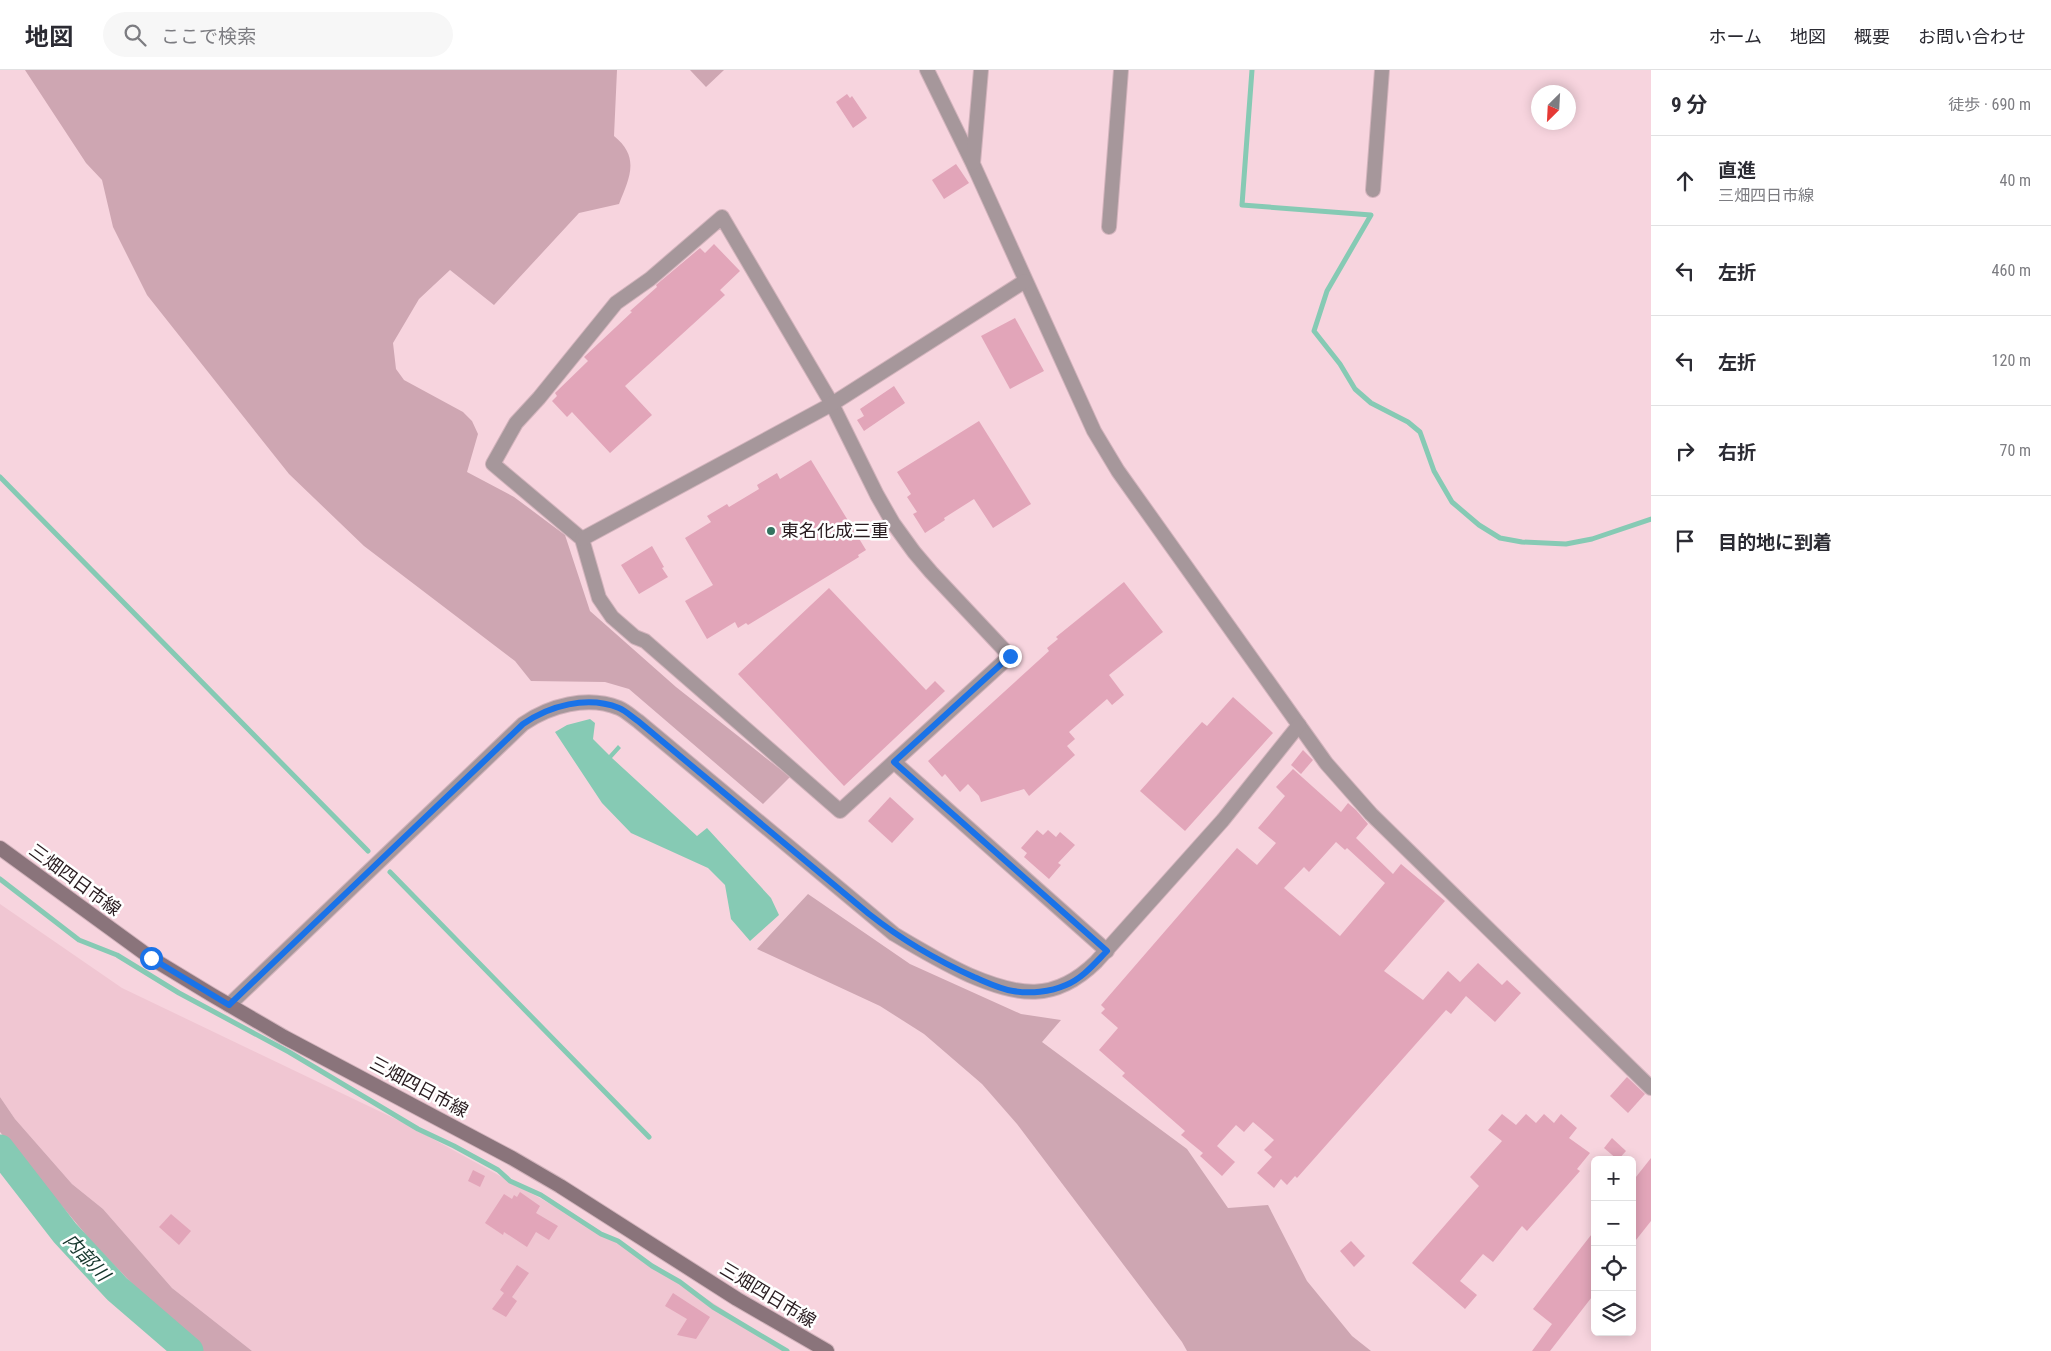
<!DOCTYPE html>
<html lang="ja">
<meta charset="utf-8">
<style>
:root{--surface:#fff;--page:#f7f7f7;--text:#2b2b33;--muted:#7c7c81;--line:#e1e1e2}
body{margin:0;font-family:"Roboto Condensed","Noto Sans JP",sans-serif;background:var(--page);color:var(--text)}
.controls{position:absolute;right:15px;bottom:15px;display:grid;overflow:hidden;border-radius:8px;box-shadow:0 2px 12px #0003}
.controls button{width:45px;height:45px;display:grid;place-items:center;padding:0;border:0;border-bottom:1px solid var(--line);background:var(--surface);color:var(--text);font:25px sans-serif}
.compass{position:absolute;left:1531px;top:15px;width:45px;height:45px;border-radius:50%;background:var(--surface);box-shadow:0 2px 12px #0003;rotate:204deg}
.stop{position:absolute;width:15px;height:15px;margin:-11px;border:4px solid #1a73e8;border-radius:50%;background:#fff}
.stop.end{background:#1a73e8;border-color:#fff;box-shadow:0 1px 5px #0008}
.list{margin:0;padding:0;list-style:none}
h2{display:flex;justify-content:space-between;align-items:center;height:65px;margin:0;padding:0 20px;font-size:21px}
h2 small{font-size:16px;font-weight:400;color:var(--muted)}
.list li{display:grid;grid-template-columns:32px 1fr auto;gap:15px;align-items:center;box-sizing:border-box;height:90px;padding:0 20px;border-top:1px solid var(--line)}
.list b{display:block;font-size:19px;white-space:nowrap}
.list p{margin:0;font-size:16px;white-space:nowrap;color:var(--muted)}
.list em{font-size:16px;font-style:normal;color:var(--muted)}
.icon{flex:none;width:28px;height:28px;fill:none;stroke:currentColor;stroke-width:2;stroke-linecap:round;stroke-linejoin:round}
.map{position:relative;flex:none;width:1651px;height:1281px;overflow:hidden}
header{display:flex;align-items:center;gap:30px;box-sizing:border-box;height:70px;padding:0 25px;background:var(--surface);border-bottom:1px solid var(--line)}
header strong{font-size:24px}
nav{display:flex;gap:28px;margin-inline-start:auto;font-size:18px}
.search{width:350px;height:45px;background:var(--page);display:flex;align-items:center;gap:12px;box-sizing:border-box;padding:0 18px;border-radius:28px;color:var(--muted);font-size:19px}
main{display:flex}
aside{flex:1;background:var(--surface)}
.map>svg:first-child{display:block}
.built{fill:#f0c6d2}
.green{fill:#cea6b2}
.water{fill:#86cab4}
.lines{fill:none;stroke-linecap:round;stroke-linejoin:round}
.stream{stroke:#86cab4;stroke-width:5}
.river{stroke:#86cab4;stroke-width:29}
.building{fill:#e2a5b9;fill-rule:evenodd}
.minor-casing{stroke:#d2b3bc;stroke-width:16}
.tertiary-casing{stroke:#d2b3bc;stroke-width:16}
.secondary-casing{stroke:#d2b3bc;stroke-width:16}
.minor{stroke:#a6979b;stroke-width:14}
.tertiary{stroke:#a6979b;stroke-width:14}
.secondary{stroke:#8a747b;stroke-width:14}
.route{stroke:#1a73e8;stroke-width:6}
.poi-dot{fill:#347360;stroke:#fff;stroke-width:2}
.labels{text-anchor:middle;stroke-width:5;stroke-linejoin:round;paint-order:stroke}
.poi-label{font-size:18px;fill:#281b1f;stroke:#fff;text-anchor:start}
.street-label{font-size:18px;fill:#281b1f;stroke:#fff}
.water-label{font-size:19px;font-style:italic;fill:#14352b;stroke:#fff}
</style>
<header>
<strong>地図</strong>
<div class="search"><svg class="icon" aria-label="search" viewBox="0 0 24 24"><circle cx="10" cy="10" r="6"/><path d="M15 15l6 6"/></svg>ここで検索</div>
<nav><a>ホーム</a><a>地図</a><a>概要</a><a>お問い合わせ</a></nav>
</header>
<main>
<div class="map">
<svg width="1651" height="1281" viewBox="0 0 1651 1281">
<rect width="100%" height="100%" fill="#f7d4de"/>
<polygon class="built" points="0,834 122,918 406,1054 619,1172 787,1281 252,1281 172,1218 103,1139 72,1114 15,1049 0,1027"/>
<g class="green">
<path d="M 25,0 L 617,0 L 614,66 C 640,87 630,107 619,134 L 579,143 L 494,235 L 450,200 L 419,229 L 393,273 L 396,299 L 404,310 L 463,342 L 472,351 L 478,364 L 467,402 L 514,427 L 565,465 L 590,541 L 676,617 L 790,707 L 763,734 L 629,619 L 605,612 L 531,611 L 515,591 L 364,476 L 289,404 L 147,225 L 113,157 L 102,110 L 86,93 Z"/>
<polygon points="690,0 724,0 706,17"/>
<polygon points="808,824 910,894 1021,944 1061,950 1042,972 1187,1079 1228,1138 1268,1135 1307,1211 1352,1266 1371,1281 1187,1281 1182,1272 1017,1054 982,1014 924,964 880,936 757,879"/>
<polygon points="0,1027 15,1049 72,1114 103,1139 172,1218 252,1281 197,1281 92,1172 0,1062"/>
</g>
<polygon class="water" points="590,649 595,653 593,669 609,685 618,675 621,678 612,688 697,766 707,758 771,828 779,845 750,871 731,849 725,815 708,798 631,763 602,733 555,662 567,655"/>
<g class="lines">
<g class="stream">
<polyline points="1252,0 1242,135 1371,145 1327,221 1314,261 1340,294 1355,319 1371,333 1408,352 1420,362 1434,401 1452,432 1479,455 1500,468 1522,472 1566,474 1592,469 1651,449"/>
<polyline points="0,407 368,781"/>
<polyline points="390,802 649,1067"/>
<polyline points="0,809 79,870 117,885 179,923 289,982 418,1059 454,1076 498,1100 510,1111 541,1125 601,1164 618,1171 652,1196 680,1212 713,1237 787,1281"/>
</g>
<polyline class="river" points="0,1079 65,1163 117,1219 189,1281"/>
</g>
<g class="building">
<polygon points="847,24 850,28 852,26 867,48 853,58 836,32"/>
<polygon points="956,94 969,113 944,129 932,110"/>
<polygon points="714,174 740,201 720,220 725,225 625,316 652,345 610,383 572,342 567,347 552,331 557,326 555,323 588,291 584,287 632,242 630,241 657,217 656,215 700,178 705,183"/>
<polygon points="1015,248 1044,301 1010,319 981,266"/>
<polygon points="894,316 905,333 864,361 857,350 864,346 860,339"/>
<polygon points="979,351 1031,434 993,458 974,429 944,448 945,450 925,463 913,444 917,442 907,427 911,424 897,402"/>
<polygon points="811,390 866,480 858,485 859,487 748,555 746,553 738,558 735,552 707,569 685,531 713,515 685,468 711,452 707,446 727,434 729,437 759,419 757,415 777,403 780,409"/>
<polygon points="652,476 664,497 662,498 668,507 639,524 621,495"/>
<polygon points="1124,512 1163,562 1109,605 1124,625 1112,635 1107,629 1069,662 1075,669 1067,676 1075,685 1029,726 1024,719 981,732 979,726 968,714 960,722 945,704 942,707 928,691 1049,581 1047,578 1058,569 1056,567"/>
<polygon points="829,518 926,620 935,611 945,621 844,716 738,604"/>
<polygon points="1233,627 1273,663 1185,761 1140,721 1202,652 1207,656"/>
<polygon points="1303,680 1313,690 1301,704 1291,695"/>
<path d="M 1293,699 L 1341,742 L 1348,733 L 1356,740 L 1368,754 L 1356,768 L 1393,804 L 1401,794 L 1445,831 L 1384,901 L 1423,930 L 1448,901 L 1460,912 L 1478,893 L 1502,915 L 1507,910 L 1521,923 L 1495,952 L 1466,926 L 1451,944 L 1446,940 L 1297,1108 L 1295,1106 L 1287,1115 L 1281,1109 L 1274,1118 L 1257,1103 L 1272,1087 L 1264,1080 L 1274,1070 L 1253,1052 L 1244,1062 L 1236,1055 L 1217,1076 L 1235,1092 L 1222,1106 L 1200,1086 L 1203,1083 L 1181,1065 L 1185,1061 L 1122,1006 L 1125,1003 L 1099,980 L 1118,958 L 1101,943 L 1105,939 L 1101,935 L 1237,778 L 1257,795 L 1276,773 L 1258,758 L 1285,726 L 1276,717 ZM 1336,772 L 1345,780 L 1347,778 L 1385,813 L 1340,866 L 1284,818 L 1304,797 L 1309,802 Z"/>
<polygon points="890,727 914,749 892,773 868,751"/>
<polygon points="1037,760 1043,765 1048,760 1056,767 1060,762 1075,775 1058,793 1061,795 1049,809 1024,787 1027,783 1021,778"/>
<polygon points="1627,1007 1645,1024 1628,1043 1610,1026"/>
<polygon points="1502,1044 1516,1055 1526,1044 1536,1053 1544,1044 1554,1053 1561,1044 1577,1058 1569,1068 1590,1083 1577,1099 1580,1101 1527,1161 1522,1156 1493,1192 1483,1184 1460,1211 1477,1225 1465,1239 1412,1193 1479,1116 1470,1107 1502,1071 1488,1060"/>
<polygon points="1612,1068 1626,1081 1618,1090 1604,1078"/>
<polygon points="1651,1088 1651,1151 1632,1175 1632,1112"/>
<polygon points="473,1100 485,1106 480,1117 468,1111"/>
<polygon points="520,1122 540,1136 536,1143 558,1156 549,1170 536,1162 527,1177 504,1162 503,1165 485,1153 504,1124 512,1129 514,1125 517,1127"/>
<polygon points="171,1144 191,1161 179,1175 159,1157"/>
<polygon points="1595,1160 1595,1223 1550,1281 1532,1281 1552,1254 1533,1239"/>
<polygon points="1351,1171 1365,1186 1354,1197 1340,1181"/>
<polygon points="517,1195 529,1203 512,1227 517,1231 506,1247 492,1239 504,1223 500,1220"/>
<polygon points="673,1223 710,1247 696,1269 677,1265 687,1249 665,1236"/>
</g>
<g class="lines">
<g class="minor-casing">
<g id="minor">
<polyline points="927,0 973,94 1094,361 1118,401 1326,693 1371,744 1651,1018"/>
<polyline points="973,93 981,0"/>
<polyline points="1373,120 1382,0"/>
<polygon points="722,147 832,334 877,425 893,453 914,482 931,502 1010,586 840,741 645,571 635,567 612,547 599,528 582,469 493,394 516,353 539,328 616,233 650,209"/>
<polyline points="1109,157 1121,0"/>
<polyline points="582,469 832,334 1025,211"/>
<polyline points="894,692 1107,881"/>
</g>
</g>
<g class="tertiary-casing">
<path id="tertiary" d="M 229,935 L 523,654 C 549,636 587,625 619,638 C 626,641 632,647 638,651 L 894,864 C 919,879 943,893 969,905 C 1018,926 1054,933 1096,892 L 1223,750 L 1299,655"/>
</g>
<g class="secondary-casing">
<polyline id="secondary" points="0,778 151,888 212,925 284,967 512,1088 560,1116 737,1229 827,1281"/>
</g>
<use href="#minor" class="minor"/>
<use href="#tertiary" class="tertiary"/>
<use href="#secondary" class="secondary"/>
</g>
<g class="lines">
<path class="route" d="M 151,888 L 229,935 L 523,654 C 549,636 587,625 619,638 C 626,641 632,647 638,651 L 869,844 C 902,870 936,890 974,907 C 986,912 1000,919 1013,921 C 1030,924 1050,922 1066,915 C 1083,908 1095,893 1107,881 L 894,692 L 1010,586"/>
</g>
<circle class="poi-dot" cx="771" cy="461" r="5"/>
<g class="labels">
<g class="poi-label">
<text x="781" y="467">東名化成三重</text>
</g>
<g class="street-label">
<text transform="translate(75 810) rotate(36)" y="6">三畑四日市線</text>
<text transform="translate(419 1017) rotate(28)" y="6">三畑四日市線</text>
<text transform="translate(768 1225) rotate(31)" y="6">三畑四日市線</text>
</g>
<g class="water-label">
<text transform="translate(87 1187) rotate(47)" y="7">内部川</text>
</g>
</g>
</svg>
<div class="controls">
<button>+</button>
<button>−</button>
<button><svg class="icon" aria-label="locate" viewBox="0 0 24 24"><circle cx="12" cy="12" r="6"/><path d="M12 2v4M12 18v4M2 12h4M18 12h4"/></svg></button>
<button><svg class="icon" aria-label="layers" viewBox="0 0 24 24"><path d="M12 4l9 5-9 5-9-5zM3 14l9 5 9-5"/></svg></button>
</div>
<svg class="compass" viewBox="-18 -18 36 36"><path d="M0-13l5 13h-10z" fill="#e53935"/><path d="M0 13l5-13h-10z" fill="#7c7c81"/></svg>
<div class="stop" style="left:151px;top:888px"></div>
<div class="stop end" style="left:1010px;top:586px"></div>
</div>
<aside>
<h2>9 分<small>徒歩 · 690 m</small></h2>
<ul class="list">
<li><svg class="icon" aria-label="ahead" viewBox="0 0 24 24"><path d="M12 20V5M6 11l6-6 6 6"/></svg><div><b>直進</b><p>三畑四日市線</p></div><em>40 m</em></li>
<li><svg class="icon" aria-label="left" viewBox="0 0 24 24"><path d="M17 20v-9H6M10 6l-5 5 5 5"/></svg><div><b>左折</b></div><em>460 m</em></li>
<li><svg class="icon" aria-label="left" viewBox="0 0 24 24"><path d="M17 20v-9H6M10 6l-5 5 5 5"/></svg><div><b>左折</b></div><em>120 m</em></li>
<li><svg class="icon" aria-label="right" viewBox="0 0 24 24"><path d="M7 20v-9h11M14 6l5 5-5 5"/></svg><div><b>右折</b></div><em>70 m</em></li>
<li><svg class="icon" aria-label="arrive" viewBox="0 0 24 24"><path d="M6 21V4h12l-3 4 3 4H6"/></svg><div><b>目的地に到着</b></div></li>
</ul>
</aside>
</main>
